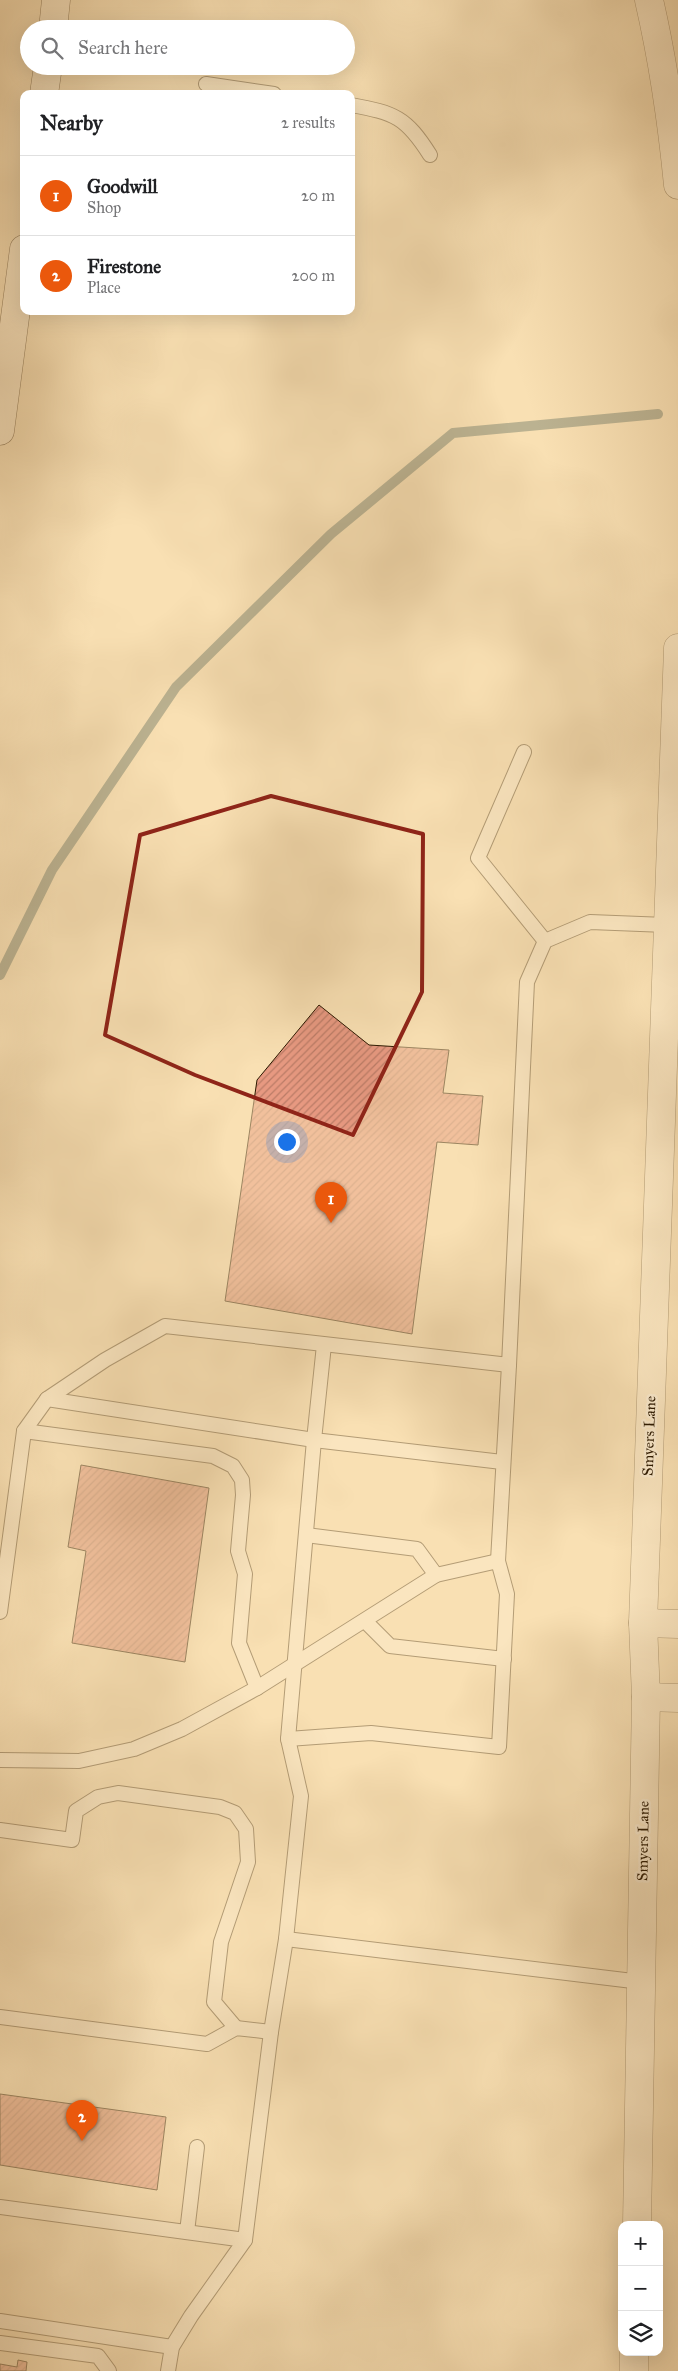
<!DOCTYPE html>
<meta charset="utf-8">
<style>
:root{--surface:#fff;--page:#f2f2f2;--text:#202124;--muted:#757577;--line:#e0e0e0;--accent:#ea580c}
body{margin:0;font-family:"IM FELL Great Primer",serif;background:var(--page);color:var(--text)}
.controls{position:absolute;right:15px;bottom:15px;display:grid;overflow:hidden;border-radius:10px;box-shadow:0 5px 20px #0002}
.controls button{width:45px;height:45px;display:grid;place-items:center;padding:0;border:0;border-bottom:1px solid var(--line);background:var(--surface);color:var(--text);font:25px sans-serif}
.you{position:absolute;left:286px;top:1141px;width:18px;height:18px;margin:-12px;border:4px solid #fff;border-radius:50%;background:#1a73e8;box-shadow:0 0 0 8px #1a73e833}
.badge{display:grid;place-items:center;width:32px;height:32px;border-radius:50%;background:var(--accent);color:#fff;font-size:16px;font-weight:700}
.pin{position:absolute;translate:-50% -41px;filter:drop-shadow(0 1px 2px #0008)}
.pin::after{content:'';position:absolute;top:26px;width:18px;height:15px;background:inherit;clip-path:polygon(0 0,100% 0,50% 100%)}
.list{margin:0;padding:0;list-style:none}
h2{display:flex;justify-content:space-between;align-items:center;height:65px;margin:0;padding:0 20px;font-size:21px}
h2 small{font-size:16px;font-weight:400;color:var(--muted)}
.list li{display:grid;grid-template-columns:32px 1fr auto;gap:15px;align-items:center;box-sizing:border-box;height:80px;padding:0 20px;border-top:1px solid var(--line)}
.list b{display:block;font-size:19px;white-space:nowrap}
.list p{margin:0;font-size:16px;white-space:nowrap;color:var(--muted)}
.list em{font-size:16px;font-style:normal;color:var(--muted)}
.icon{flex:none;width:28px;height:28px;fill:none;stroke:currentColor;stroke-width:2;stroke-linecap:round;stroke-linejoin:round}
.map{position:relative;flex:none;width:678px;height:2371px;overflow:hidden}
.search{position:absolute;background:var(--surface);box-shadow:0 5px 20px #0002;left:20px;top:20px;width:335px;height:55px;display:flex;align-items:center;gap:12px;box-sizing:border-box;padding:0 18px;border-radius:28px;color:var(--muted);font-size:19px}
.panel{position:absolute;background:var(--surface);box-shadow:0 5px 20px #0002;left:20px;top:90px;width:335px;height:225px;border-radius:10px}
.map>svg:first-child{display:block}
.lines{fill:none;stroke-linecap:round;stroke-linejoin:round}
.stream{stroke:#707b68;stroke-width:10}
.building{fill:url(#building-hatch);stroke:#2c1900}
.lane-casing{stroke:#5f4b2d;stroke-width:16}
.street-casing{stroke:#5f4b2d;stroke-width:29}
.secondary-casing{stroke:#2c1900;stroke-width:29}
.lane{stroke:#fbebce;stroke-width:14}
.street{stroke:#fbebce;stroke-width:28}
.secondary{stroke:#fbebce;stroke-width:28}
.marked{fill:none;stroke:#8f2418;stroke-width:4;stroke-linejoin:round}
.labels{text-anchor:middle;stroke-width:5;stroke-linejoin:round;paint-order:stroke}
.street-label{font-size:15px;fill:#2c1900;stroke:#fbebce}
</style>
<div class="map">
<svg width="678" height="2371" viewBox="0 0 678 2371">
<defs>
<pattern id="building-hatch" width="6" height="6" patternUnits="userSpaceOnUse" patternTransform="scale(1.25)"><rect width="6" height="6" fill="#e79981"/><path d="M-1 1l2-2M0 6l6-6M5 7l2-2" fill="none" stroke="#bb7c67"/></pattern>
</defs>
<rect width="100%" height="100%" fill="#f9e0b3"/>
<filter id="stains"><feTurbulence type="fractalNoise" baseFrequency=".004" numOctaves="4"/><feColorMatrix values="0 0 0 0 .2 0 0 0 0 .09 0 0 0 0 .02 0 0 0 .5 -.17"/></filter>
<radialGradient id="worn" r=".72"><stop offset=".6" stop-color="#630" stop-opacity="0"/><stop offset="1" stop-color="#630" stop-opacity=".3"/></radialGradient>
<g class="lines">
<polyline class="stream" points="0,975 52,870 176,687 331,534 453,433 658,414"/>
</g>
<g class="building">
<polygon points="319,1005 369,1045 449,1050 443,1093 483,1096 478,1145 437,1142 412,1334 225,1301 257,1080"/>
<polygon points="81,1465 209,1488 185,1662 72,1643 86,1551 68,1547"/>
<polygon points="0,2094 166,2117 157,2190 0,2165"/>
<polygon points="18,2360 27,2362 26,2371 0,2371 0,2364 17,2367"/>
</g>
<g class="lines">
<g class="lane-casing">
<g id="lane">
<polyline points="206,84 274,94"/>
<path d="M 351,105 C 395,113 406,117 430,155"/>
<polyline points="524,752 478,858 545,941"/>
<polyline points="324,1345 314,1440 502,1462"/>
<polyline points="47,1399 314,1440 288,1739 301,1796 286,1939 271,2032 245,2240 191,2316 172,2347 168,2371"/>
<polyline points="24,1431 213,1456 233,1466 242,1480 243,1495 238,1551 245,1574 239,1643 257,1688"/>
<polyline points="306,1535 417,1549 436,1575"/>
<polyline points="0,1612 24,1431 47,1399 105,1360 165,1326 509,1365 527,982 545,941 590,922 666,925"/>
<polyline points="365,1621 390,1646 504,1659"/>
<polyline points="288,1739 371,1733 499,1747 507,1594 498,1561 509,1365"/>
<polyline points="0,1760 79,1761 134,1749 182,1729 257,1688 436,1575 498,1561"/>
<polyline points="0,1830 72,1840 76,1811 98,1797 118,1793 220,1807 235,1813 246,1829 248,1862 221,1942 214,2002 236,2028"/>
<polyline points="286,1939 641,1982"/>
<polyline points="0,2017 207,2044 236,2028 271,2032"/>
<polyline points="0,2207 245,2240"/>
<polyline points="187,2232 197,2147"/>
<polyline points="0,2321 172,2347"/>
<polyline points="0,2343 98,2356 109,2371"/>
</g>
</g>
<g class="street-casing">
<g id="street">
<path d="M 649,0 C 663,61 672,123 678,185"/>
<polyline points="643,1623 678,1624"/>
<polyline points="646,1697 678,1698"/>
<polyline points="637,2225 646,1697 643,1623 678,648"/>
<polyline points="634,2371 634,2352"/>
</g>
</g>
<g class="secondary-casing">
<g id="secondary">
<polyline points="53,29 56,0"/>
<polyline points="44,94 48,66"/>
<polyline points="0,431 24,249"/>
</g>
</g>
<use href="#lane" class="lane"/>
<use href="#street" class="street"/>
<use href="#secondary" class="secondary"/>
</g>
<path d="M0 0H678V2371H0ZM 271,796 L 423,834 L 422,992 L 353,1135 L 195,1075 L 105,1035 L 140,835 Z" fill="#f9e0b3" fill-opacity=".55" fill-rule="evenodd"/>
<path class="marked" d="M 271,796 L 423,834 L 422,992 L 353,1135 L 195,1075 L 105,1035 L 140,835 Z"/>
<g class="labels">
<g class="street-label">
<text transform="translate(649 1436) rotate(-88)" y="5">Smyers Lane</text>
<text transform="translate(643 1841) rotate(-89)" y="5">Smyers Lane</text>
</g>
</g>
<rect width="100%" height="100%" filter="url(#stains)"/>
<rect width="100%" height="100%" fill="url(#worn)"/>
</svg>
<div class="controls">
<button>+</button>
<button>−</button>
<button><svg class="icon" aria-label="layers" viewBox="0 0 24 24"><path d="M12 4l9 5-9 5-9-5zM3 14l9 5 9-5"/></svg></button>
</div>
<div class="you"></div>
<div class="pin badge" style="left:331px;top:1223px">1</div>
<div class="pin badge" style="left:82px;top:2141px">2</div>
<div class="search"><svg class="icon" aria-label="search" viewBox="0 0 24 24"><circle cx="10" cy="10" r="6"/><path d="M15 15l6 6"/></svg>Search here</div>
<section class="panel">
<h2>Nearby<small>2 results</small></h2>
<ul class="list">
<li><span class="badge">1</span><div><b>Goodwill</b><p>Shop</p></div><em>20 m</em></li>
<li><span class="badge">2</span><div><b>Firestone</b><p>Place</p></div><em>200 m</em></li>
</ul>
</section>
</div>
